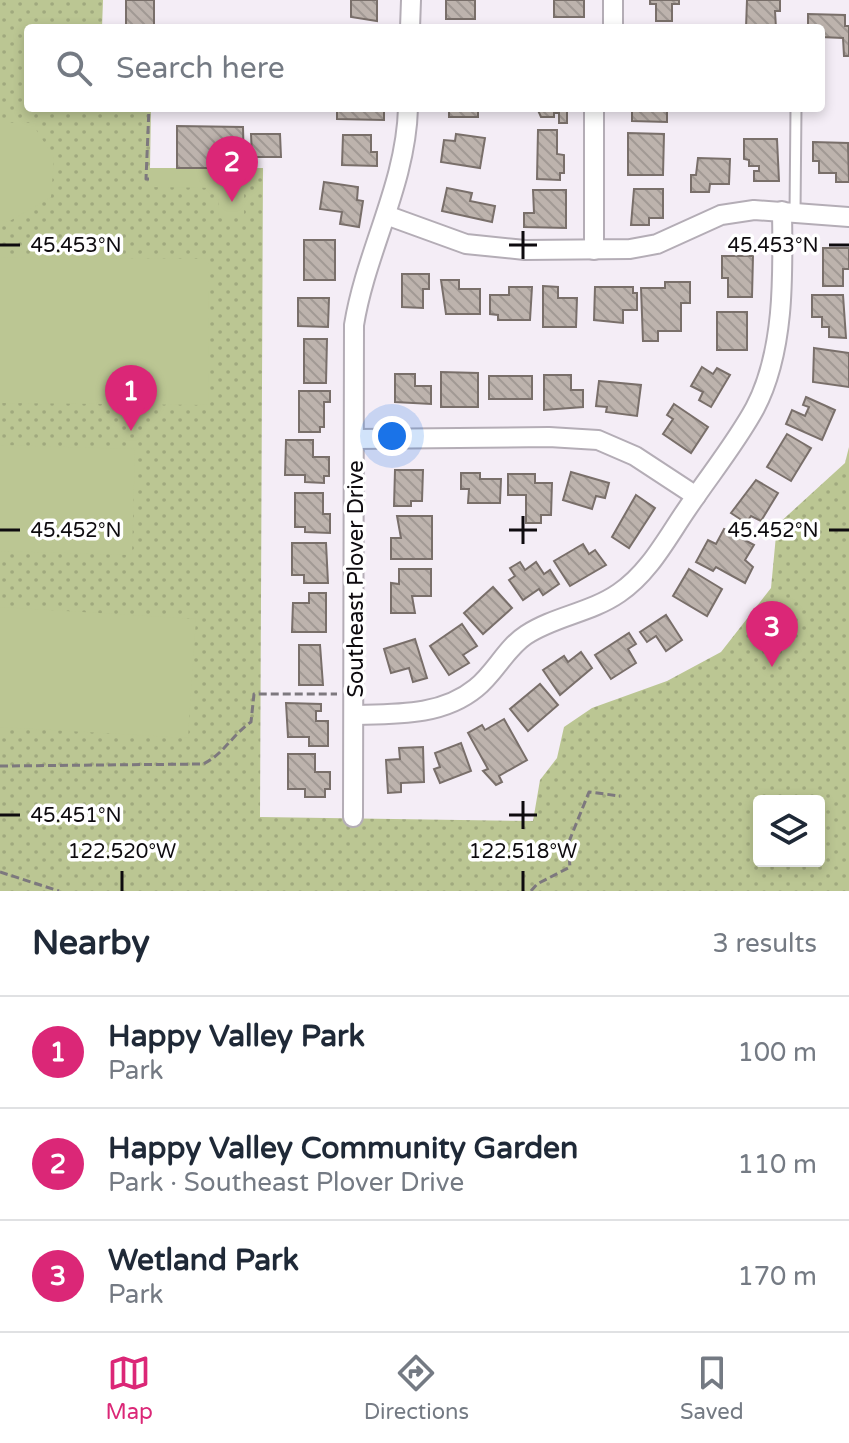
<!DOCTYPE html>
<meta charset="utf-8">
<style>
:root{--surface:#fff;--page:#f6f6f7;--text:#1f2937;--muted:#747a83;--line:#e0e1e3;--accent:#db2777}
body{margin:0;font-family:"Varela Round",sans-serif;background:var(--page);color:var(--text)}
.controls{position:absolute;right:24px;bottom:24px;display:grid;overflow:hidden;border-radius:8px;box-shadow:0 4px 12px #0003}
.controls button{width:72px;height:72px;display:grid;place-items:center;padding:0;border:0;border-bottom:2px solid var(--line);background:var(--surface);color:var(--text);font:40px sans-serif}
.you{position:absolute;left:392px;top:436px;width:28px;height:28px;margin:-20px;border:6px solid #fff;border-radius:50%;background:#1a73e8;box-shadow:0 0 0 12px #1a73e833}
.badge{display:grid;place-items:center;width:52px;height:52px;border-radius:50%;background:var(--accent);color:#fff;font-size:26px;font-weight:700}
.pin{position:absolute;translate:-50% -66px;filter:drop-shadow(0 2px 4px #0008)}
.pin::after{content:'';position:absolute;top:42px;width:28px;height:24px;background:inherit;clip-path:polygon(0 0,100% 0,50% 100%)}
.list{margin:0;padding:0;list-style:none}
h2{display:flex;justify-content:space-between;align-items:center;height:104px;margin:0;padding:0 32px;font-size:34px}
h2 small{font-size:26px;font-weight:400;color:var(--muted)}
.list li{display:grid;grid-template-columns:52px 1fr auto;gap:24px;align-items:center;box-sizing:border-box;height:112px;padding:0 32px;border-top:2px solid var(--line)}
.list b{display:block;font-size:30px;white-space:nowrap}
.list p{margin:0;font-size:26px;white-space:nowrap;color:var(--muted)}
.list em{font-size:26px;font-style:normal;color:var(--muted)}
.icon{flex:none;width:44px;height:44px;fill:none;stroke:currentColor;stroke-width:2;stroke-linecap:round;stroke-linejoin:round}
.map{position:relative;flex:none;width:849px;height:891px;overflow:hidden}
.search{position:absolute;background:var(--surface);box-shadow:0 4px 12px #0003;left:24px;right:24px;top:24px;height:88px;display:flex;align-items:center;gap:20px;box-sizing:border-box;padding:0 28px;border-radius:8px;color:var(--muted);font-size:30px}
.sheet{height:440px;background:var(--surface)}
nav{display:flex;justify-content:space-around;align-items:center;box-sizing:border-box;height:112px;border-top:2px solid var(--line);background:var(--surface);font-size:22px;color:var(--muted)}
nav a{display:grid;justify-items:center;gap:4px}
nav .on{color:var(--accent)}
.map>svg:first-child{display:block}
.grass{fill:url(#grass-dots);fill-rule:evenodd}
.garden{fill:#bbc693}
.building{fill:url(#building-back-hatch);stroke:#796f6a;stroke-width:2}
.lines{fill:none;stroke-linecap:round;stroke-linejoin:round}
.lane-casing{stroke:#b4adb6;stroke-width:13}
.street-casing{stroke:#b4adb6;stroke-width:22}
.path{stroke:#7d787e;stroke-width:3;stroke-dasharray:8 4;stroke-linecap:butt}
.lane{stroke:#fff;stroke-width:9}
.street{stroke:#fff;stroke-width:18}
.ticks{fill:none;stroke:#0e0b0f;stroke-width:3}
.labels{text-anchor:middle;stroke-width:7;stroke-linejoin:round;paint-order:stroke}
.street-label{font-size:22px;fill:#0e0b0f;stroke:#fff}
.ticks-label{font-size:20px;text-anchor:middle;fill:#0e0b0f;stroke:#fff;stroke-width:7;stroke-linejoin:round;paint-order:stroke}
</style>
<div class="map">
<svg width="849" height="891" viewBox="0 0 849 891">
<defs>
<pattern id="grass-dots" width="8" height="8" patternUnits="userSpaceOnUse" patternTransform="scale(2)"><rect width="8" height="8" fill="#bbc693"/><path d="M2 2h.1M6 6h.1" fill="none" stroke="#a0a97e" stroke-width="1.8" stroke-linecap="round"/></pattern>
<pattern id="building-back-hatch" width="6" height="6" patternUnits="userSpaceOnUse" patternTransform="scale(2)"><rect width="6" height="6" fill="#bdb3ad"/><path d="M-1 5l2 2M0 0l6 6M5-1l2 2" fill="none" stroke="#a19994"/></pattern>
</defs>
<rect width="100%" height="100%" fill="#f4edf6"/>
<path class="grass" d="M 0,0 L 103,0 L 102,28 L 28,28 L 28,108 L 151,108 L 150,168 L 263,168 L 260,817 L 533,821 L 540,780 L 557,758 L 564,727 L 592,708 L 667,681 L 721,652 L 771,588 L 777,525 L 845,463 L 849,447 L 849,891 L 0,891 ZM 759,801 L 819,801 L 819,861 L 759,861 Z"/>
<g class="garden">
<polygon points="0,123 32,123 54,158 51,197 8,222 0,220"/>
<polygon points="149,168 244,168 244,216 219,216 218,188 148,187"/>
<polygon points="0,257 209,259 208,405 0,403"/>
<polygon points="0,445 135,449 132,555 0,551"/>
<polygon points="0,607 196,619 188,738 0,727"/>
</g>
<g class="building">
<rect x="126" y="0" width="28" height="28"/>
<polygon points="351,0 377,0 377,21 351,17"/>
<rect x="446" y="0" width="29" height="19"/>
<rect x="554" y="0" width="30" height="17"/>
<polygon points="650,0 679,0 679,4 672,4 672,21 656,21 656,4 650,4"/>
<polygon points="747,0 780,0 780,11 775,11 776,28 746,28"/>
<polygon points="808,14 845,15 845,26 849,26 849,56 844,56 843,38 821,37 821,28 808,28"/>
<polygon points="337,108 384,108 384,120 337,119"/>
<rect x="449" y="108" width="29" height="9"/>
<polygon points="537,108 567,108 567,123 559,123 559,113 554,113 554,117 541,117"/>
<polygon points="632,108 667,108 667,122 632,121"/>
<polygon points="177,126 243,127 244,168 177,168"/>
<polygon points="538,130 557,130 557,154 564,155 564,173 560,173 560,180 537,179"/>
<polygon points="628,133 664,134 663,175 628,175"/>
<polygon points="251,134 280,134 281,157 252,157"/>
<polygon points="456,134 485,138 480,168 441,162 444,140 455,141"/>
<polygon points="343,135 371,135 371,152 377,152 377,166 342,165"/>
<polygon points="744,139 777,139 779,181 754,181 754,171 759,171 759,166 749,166 749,160 744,159"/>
<polygon points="813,142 848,143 849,182 836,182 836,173 819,173 819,161 813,161"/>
<polygon points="698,158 730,159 729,184 710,184 709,192 691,192 691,175 696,175"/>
<polygon points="324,182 358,187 357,200 363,201 359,227 340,224 342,212 320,209"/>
<polygon points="447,188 472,193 470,201 495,206 492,222 442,211"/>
<polygon points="634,189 663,189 663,218 649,218 649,225 631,225"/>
<polygon points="533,190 566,190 566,228 524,227 524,213 534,213"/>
<rect x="304" y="240" width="31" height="40"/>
<polygon points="823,248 849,248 849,269 843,269 843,286 823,286"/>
<polygon points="722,256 753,256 752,297 728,297 728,278 722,278"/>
<polygon points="402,274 429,274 429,289 423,289 423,308 402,307"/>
<polygon points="441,280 459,280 459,289 480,289 480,314 446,314"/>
<polygon points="665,282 690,282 690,303 681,303 681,331 658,331 658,341 643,341 641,288 665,288"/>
<polygon points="543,286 558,287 558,298 577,298 576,327 543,327"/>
<polygon points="509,287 532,287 530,320 498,320 498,315 490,314 490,295 509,295"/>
<polygon points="595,287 633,287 633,293 637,293 637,310 623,310 623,323 594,320"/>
<polygon points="812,295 843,295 846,338 829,337 829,327 822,327 822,317 812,317"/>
<polygon points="298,298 329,298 328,327 298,326"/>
<rect x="717" y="312" width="30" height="38"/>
<polygon points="304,339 327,339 326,383 304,383"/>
<polygon points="814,348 849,353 849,387 813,382"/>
<polygon points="702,367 713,374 717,368 730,375 711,407 699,400 703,392 691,386"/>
<polygon points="441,372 478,373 478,407 441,407"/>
<polygon points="395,374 415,374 415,386 431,386 431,404 395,402"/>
<polygon points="544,375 571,375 571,390 583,390 583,407 544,410"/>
<rect x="489" y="376" width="43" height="23"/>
<polygon points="599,381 641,385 637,416 606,412 607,407 596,406"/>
<polygon points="299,391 330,391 330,402 324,402 324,427 320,427 320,432 299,432"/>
<polygon points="806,397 835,410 822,440 786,424 792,410 805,416 809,407 803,405"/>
<polygon points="674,404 708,427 691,453 663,434 673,419 667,415"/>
<polygon points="787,434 811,448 791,481 767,467"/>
<polygon points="286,440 313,440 313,457 329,457 329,476 324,476 324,483 305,482 305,475 285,475"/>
<polygon points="395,470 423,470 422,501 411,501 411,506 394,506"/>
<polygon points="571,472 609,483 605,498 596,496 592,509 563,500"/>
<polygon points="461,473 480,473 480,479 501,479 500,503 468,503 469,489 461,489"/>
<polygon points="508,474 535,474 535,483 552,483 551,515 541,515 541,523 526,523 526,495 508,495"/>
<polygon points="756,480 778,493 761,521 751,516 746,523 731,513"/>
<polygon points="295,493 323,493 323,514 330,514 330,533 305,532 305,527 295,527"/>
<polygon points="636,495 655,508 629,548 612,537"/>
<polygon points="397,516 432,516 432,559 391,559 391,538 401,538"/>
<polygon points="724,529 754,545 745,560 753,567 745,583 716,567 713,571 696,562 708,540 716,544"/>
<polygon points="292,543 326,543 328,583 304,583 304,575 292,575"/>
<polygon points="583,544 589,554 595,550 606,565 570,586 554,561"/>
<polygon points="520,562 525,570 536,562 544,574 550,570 559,584 543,595 539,589 523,600 509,580 515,576 510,568"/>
<polygon points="399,569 431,569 431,596 412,596 415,613 391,613 391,583 399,584"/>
<polygon points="689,569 722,589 707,616 673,596"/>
<polygon points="493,587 512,608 483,634 464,613"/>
<polygon points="309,593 326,593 326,632 292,632 293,603 309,603"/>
<polygon points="666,615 682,640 666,651 656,636 647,642 640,632"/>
<polygon points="462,624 477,646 463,655 469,663 449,675 430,646"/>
<polygon points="629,633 636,644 628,649 636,663 611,679 595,655"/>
<polygon points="415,639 427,678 413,682 409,668 391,673 384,649"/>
<polygon points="299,645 320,645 323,685 299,685"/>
<polygon points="581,652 592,668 560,695 543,670 564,656 568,662"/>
<polygon points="540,684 558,705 528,731 510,709"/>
<polygon points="286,703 321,704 321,711 316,711 316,721 328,721 328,746 309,746 309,737 288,737"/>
<polygon points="504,719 527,760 499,776 502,782 496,785 483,771 488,769 468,733 482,725 485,730"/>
<polygon points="461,743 471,771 440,783 434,769 440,767 435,753"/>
<polygon points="423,747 424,782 401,783 401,792 388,793 386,760 400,759 399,748"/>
<polygon points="288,754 315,754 315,772 330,772 330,789 325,789 325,797 305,797 305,789 288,789"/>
</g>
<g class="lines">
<g class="lane-casing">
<polyline id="lane" points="795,213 796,108"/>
</g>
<g class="street-casing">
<g id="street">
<polyline points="410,28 411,0"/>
<polyline points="613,28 613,0"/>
<polyline points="594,108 594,250"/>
<polyline points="386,215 466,244 525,250 630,249 657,244 721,215 754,210 849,217"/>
<polyline points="356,439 549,437 598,440 635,456 696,496"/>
<path d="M 354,715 C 396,714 442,716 476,688 C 495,673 506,648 526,635 C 555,616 590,613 619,593 C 649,573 667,538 687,509 C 709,476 736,443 755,408 C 785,351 783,274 782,211"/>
<path d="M 353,817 L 354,325 C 366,251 406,184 408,108"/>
</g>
</g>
<g class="path">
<polyline points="149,179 146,179 149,108"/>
<path d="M 0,766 L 203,764 C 223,755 233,734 251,722 L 254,694 L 337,694"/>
<polyline points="0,872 59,891"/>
<polyline points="531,891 537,884 570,867 568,844 589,792 620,796"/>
</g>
<use href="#lane" class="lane"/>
<use href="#street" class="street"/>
</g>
<path class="ticks" d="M 523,231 L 523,259M 0,245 L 20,245M 509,245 L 537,245M 829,245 L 849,245M 523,516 L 523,544M 0,530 L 20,530M 509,530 L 537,530M 829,530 L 849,530M 523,801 L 523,829M 0,815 L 20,815M 509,815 L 537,815M 122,871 L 122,891M 523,871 L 523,891"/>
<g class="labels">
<g class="street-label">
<text transform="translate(355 579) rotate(-90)" y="8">Southeast Plover Drive</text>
</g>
</g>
<g class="ticks-label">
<text x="76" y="252">45.453°N</text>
<text x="773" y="252">45.453°N</text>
<text x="76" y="537">45.452°N</text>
<text x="773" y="537">45.452°N</text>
<text x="76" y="822">45.451°N</text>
<text x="122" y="858">122.520°W</text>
<text x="523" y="858">122.518°W</text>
</g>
</svg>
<div class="controls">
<button><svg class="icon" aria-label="layers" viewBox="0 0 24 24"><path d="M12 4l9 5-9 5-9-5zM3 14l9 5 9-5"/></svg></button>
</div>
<div class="you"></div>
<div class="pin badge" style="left:131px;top:431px">1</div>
<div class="pin badge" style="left:232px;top:202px">2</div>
<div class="pin badge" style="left:772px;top:667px">3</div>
<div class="search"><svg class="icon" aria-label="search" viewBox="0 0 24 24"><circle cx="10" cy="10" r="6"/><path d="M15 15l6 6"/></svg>Search here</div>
</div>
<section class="sheet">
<h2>Nearby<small>3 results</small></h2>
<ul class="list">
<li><span class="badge">1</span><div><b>Happy Valley Park</b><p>Park</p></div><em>100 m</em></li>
<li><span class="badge">2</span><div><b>Happy Valley Community Garden</b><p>Park · Southeast Plover Drive</p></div><em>110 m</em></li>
<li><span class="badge">3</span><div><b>Wetland Park</b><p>Park</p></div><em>170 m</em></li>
</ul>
</section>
<nav>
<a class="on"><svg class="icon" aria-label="map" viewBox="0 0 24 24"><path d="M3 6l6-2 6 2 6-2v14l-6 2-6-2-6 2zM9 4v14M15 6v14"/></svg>Map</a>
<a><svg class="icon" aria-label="directions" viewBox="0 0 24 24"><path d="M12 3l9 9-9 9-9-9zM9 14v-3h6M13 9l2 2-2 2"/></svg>Directions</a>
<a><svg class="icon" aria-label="saved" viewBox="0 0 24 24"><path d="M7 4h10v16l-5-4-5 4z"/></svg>Saved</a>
</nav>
